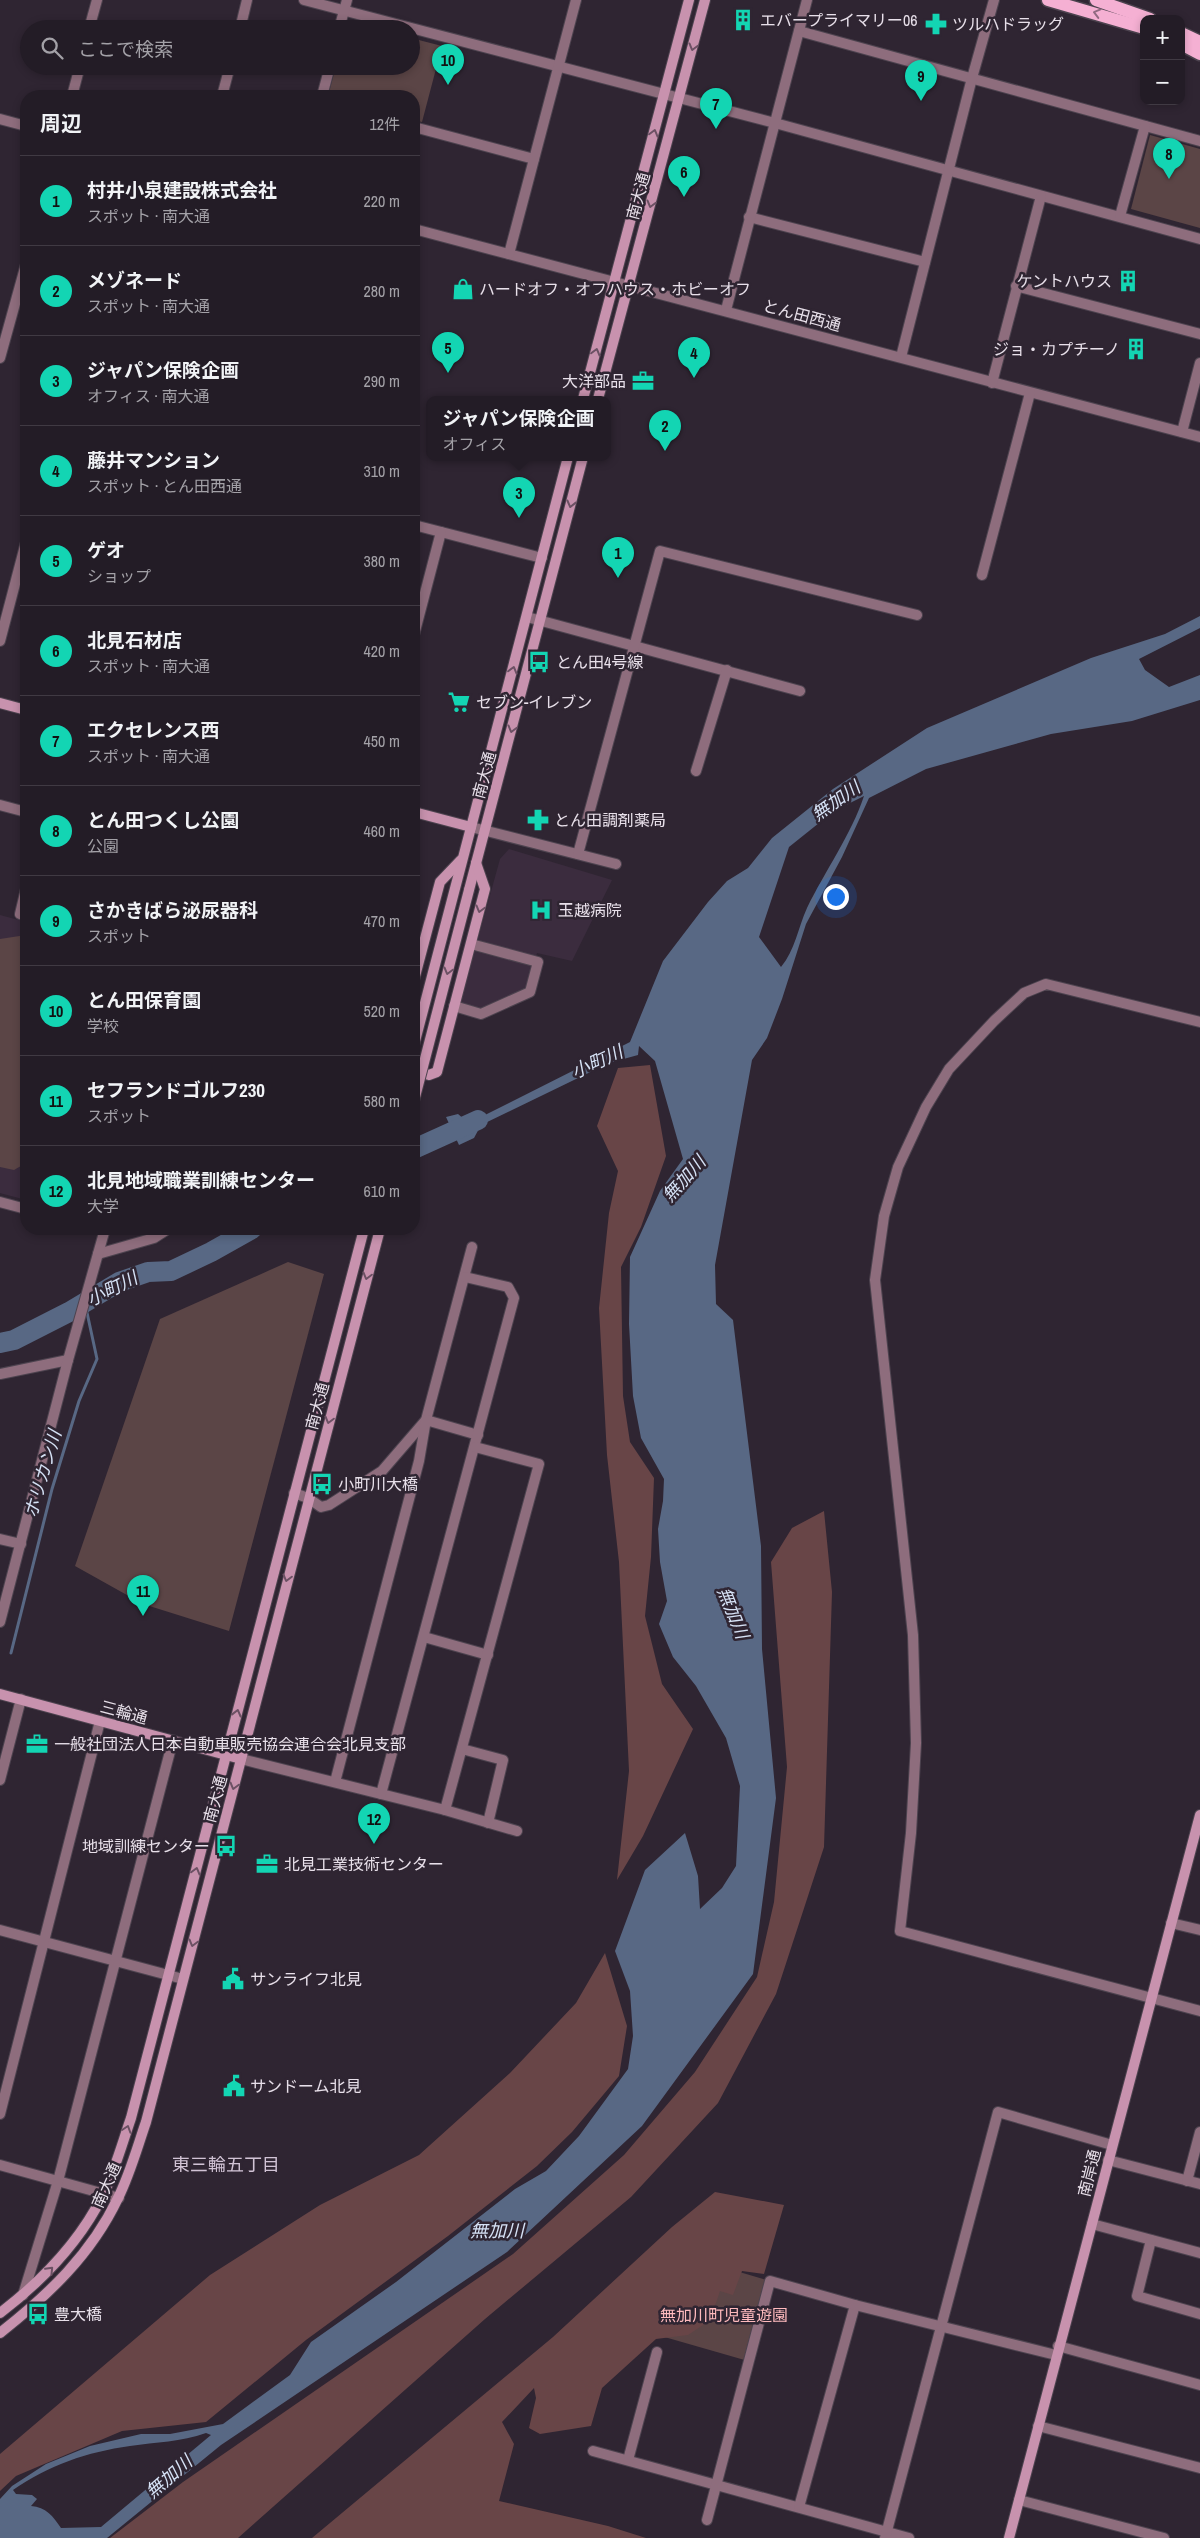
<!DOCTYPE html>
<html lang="ja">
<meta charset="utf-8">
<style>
:root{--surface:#231c26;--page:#2f2932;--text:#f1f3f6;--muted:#a3a1a7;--line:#403a43;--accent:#13d5b3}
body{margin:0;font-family:"Archivo Narrow","Noto Sans JP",sans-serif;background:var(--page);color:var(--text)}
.controls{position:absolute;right:15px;top:15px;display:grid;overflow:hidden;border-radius:10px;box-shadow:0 2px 8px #0003}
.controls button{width:45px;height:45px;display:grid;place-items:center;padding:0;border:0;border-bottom:1px solid var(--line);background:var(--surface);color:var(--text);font:25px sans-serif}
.you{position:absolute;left:835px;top:896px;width:18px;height:18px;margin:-12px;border:4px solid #fff;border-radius:50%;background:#1a73e8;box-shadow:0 0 0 8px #1a73e833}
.badge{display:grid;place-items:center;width:32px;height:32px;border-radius:50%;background:var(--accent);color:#111;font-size:16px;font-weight:700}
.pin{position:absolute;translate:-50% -41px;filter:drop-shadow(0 1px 2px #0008)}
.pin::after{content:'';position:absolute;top:26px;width:18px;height:15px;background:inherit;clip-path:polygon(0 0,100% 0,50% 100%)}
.popup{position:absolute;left:426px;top:396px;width:185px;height:65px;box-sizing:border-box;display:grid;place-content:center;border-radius:10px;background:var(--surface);filter:drop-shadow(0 1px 4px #0005);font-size:16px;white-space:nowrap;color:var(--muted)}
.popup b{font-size:19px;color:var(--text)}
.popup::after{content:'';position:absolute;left:50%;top:100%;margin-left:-10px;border:10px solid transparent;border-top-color:var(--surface)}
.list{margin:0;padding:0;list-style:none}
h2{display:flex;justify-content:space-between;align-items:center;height:65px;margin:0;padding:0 20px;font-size:21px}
h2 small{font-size:16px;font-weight:400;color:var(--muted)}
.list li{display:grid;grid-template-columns:32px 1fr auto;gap:15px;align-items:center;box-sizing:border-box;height:90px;padding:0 20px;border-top:1px solid var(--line)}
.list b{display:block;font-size:19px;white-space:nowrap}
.list p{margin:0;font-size:16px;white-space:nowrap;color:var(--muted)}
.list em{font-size:16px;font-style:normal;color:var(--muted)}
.icon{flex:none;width:28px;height:28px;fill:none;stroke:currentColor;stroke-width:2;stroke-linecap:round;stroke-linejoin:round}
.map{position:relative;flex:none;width:1200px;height:2538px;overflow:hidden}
.search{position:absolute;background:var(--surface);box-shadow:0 2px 8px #0003;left:20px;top:20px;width:400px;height:55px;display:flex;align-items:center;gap:12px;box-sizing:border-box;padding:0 18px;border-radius:28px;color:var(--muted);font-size:19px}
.panel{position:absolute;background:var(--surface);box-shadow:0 2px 8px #0003;left:20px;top:90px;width:400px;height:1145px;border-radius:20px}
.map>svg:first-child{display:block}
.built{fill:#3b2c3e}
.green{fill:#5b4546}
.forest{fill:#684547}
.water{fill:#586884;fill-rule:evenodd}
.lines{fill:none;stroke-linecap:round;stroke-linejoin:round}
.stream{stroke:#586884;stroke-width:3}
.river{stroke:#586884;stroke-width:20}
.street-casing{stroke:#4d434f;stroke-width:12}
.secondary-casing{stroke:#4d434f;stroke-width:12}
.primary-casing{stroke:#4d434f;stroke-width:15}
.street{stroke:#8e6d7d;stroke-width:10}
.secondary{stroke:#c892ae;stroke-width:10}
.primary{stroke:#f5b0d3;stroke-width:12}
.secondary-bridge-casing{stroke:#4d434f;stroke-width:12;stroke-linecap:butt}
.secondary-bridge{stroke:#c892ae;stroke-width:10}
.oneway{stroke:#926a82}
.oneway2{stroke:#6c5164}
.labels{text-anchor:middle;stroke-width:5;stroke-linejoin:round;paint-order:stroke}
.poi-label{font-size:16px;fill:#e8e0ea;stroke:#2f2532;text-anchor:start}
.street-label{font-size:16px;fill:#e8e0ea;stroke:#2f2532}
.park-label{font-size:16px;fill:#febabd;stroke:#2f2532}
.water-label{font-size:18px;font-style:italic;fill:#d6e2f6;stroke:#2f2532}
.neighbourhood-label{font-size:18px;fill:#d1c3d5;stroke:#2f2532}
</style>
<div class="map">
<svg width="1200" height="2538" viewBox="0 0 1200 2538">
<rect width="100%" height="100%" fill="#2f2532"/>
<g class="built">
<polygon points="509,849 612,880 572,961 537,953 526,991 481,1010 460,1004 500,859"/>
<polygon points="0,915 26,922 26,1200 0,1193"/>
</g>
<g class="green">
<polygon points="411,38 442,46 422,122 414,120 414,96 328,96 336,66 411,66"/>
<polygon points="1150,135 1200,149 1200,228 1131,209"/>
<polygon points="26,935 26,1163 14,1170 0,1167 0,939"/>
<polygon points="288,1262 324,1274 229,1631 143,1604 75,1566 160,1319"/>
<polygon points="719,2266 770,2281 748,2361 661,2336"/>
</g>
<g class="forest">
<polygon points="650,1065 666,1156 641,1227 621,1267 623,1396 630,1442 654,1478 651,1557 645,1616 662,1684 693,1729 643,1836 617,1880 629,1771 619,1562 607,1455 599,1308 609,1213 618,1171 597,1126 618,1068"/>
<polygon points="824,1511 832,1592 824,1847 776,1994 718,2103 631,2197 485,2319 238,2538 110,2538 183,2482 513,2254 624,2155 695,2072 757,1977 774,1902 787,1767 771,1562 792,1528"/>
<polygon points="605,1953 627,2026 619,2076 572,2132 537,2166 448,2236 306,2340 206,2422 122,2431 16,2476 0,2491 0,2454 210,2275 320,2205 419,2155 510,2073 576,2003"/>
<polygon points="715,2192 784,2205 764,2274 742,2271 733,2295 720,2291 716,2303 703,2325 688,2335 656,2339 602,2388 591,2426 540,2434 529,2428 536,2398 534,2388 502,2422 514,2444 499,2501 608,2526 646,2538 312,2538 553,2337 672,2227"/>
</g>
<path class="water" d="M 1200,616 L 1200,628 L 1139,659 L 1145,670 L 1169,687 L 1200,675 L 1200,700 L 1132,721 L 1051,734 L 926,769 L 869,798 L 842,857 L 806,924 L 782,999 L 767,1038 L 752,1060 L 715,1265 L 716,1304 L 733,1320 L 761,1546 L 762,1649 L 776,1798 L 753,1974 L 642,2126 L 507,2252 L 221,2445 L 107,2538 L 0,2538 L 0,2499 L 12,2486 L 46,2464 L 90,2446 L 141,2434 L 170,2434 L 223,2424 L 290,2375 L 311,2342 L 396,2282 L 515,2189 L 546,2171 L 579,2136 L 628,2069 L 633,2036 L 630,1991 L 615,1951 L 645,1870 L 685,1833 L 698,1876 L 700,1909 L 722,1888 L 736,1866 L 740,1786 L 726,1738 L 696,1686 L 673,1657 L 659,1624 L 667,1601 L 660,1562 L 658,1529 L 663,1501 L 664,1479 L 641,1438 L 633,1396 L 629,1324 L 630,1257 L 660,1191 L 683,1159 L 655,1061 L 639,1046 L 638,1055 L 609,1063 L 481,1125 L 474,1138 L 459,1145 L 446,1117 L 458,1114 L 465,1120 L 475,1120 L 630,1042 L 663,961 L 708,902 L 727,881 L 748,868 L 772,838 L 833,789 L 927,728 L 1091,658 L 1165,634 ZM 864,796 C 851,835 825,871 807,908 C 798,928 795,950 781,967 L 759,937 L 789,847 L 834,811 ZM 206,2433 L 211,2435 L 101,2527 L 61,2528 C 53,2516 46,2507 31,2506 L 37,2499 L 32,2495 L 16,2494 L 13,2490 C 49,2465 87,2452 130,2446 C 156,2442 181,2442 206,2433 Z"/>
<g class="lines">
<polyline class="stream" points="11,1653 52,1489 79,1401 97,1359 86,1308"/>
<g class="river">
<polyline points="414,1149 478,1120"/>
<polyline points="0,1343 14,1340 69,1312 119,1282 148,1272 171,1271 211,1252 252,1229"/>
</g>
<g class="street-casing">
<g id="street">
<polyline points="304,0 775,123 1200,239"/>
<polyline points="89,29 97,0"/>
<polyline points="240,29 247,0"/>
<polyline points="339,29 347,0"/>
<polyline points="799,31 1200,141"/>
<polyline points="72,96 80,66"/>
<polyline points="222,96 230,66"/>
<polyline points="322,96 330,66"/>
<polyline points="0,119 26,126"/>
<polyline points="414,127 534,159"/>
<polyline points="1120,216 1145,126"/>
<polyline points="749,217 925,262"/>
<polyline points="414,229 1200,437"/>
<polyline points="509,254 576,0"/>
<polyline points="1016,286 1200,334"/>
<polyline points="726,310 807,0"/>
<polyline points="901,357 972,78 994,0"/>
<polyline points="0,358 26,264"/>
<polyline points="992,383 1041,196"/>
<polyline points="1182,432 1200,363"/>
<polyline points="414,525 542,558"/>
<polyline points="982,575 1030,393"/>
<polyline points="527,617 800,691"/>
<polyline points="414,635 441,532"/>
<polyline points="0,641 26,542"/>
<polyline points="696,771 727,670"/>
<polyline points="0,805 26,812"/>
<polyline points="471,827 616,864"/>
<polyline points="578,854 660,551 917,615"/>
<polyline points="26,889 20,914 26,916"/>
<polyline points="454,1006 481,1014 530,992 538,962 471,944"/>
<polyline points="1200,1022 1046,984 1024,993 994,1021 949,1069 926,1107 898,1167 884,1216 875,1280 913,1635 916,1743 911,1833 900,1931 1200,2011"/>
<polyline points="0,1202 26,1209"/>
<polyline points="98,1254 154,1238 168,1229"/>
<polyline points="0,1374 68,1360"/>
<polyline points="294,1493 308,1498 321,1507 329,1505 382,1471 426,1420 472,1247"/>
<polyline points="0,1539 21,1544"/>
<polyline points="0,1622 68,1360 105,1229"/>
<polyline points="424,1637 488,1655"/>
<polyline points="462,1749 503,1760 488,1823"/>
<polyline points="241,1759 445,1810 517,1831"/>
<polyline points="0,1780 21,1699"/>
<polyline points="335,1782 419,1461 426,1420 478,1435"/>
<polyline points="381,1794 514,1298 508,1287 465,1277"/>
<polyline points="445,1810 539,1464 475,1447"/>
<polyline points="1171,1923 1200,1930"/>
<polyline points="0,1930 183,1979"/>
<polyline points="0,2114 100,1721"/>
<polyline points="1108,2160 1200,2184"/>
<polyline points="0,2165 119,2198"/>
<polyline points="1187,2181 1200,2132"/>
<polyline points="1092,2224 1200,2253"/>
<polyline points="1151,2240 1137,2296 1200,2314"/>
<polyline points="23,2295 58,2181 173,1740"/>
<polyline points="1058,2346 1200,2385"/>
<polyline points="1038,2426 1200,2468"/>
<polyline points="593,2451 909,2538"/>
<polyline points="628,2460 657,2352"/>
<polyline points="1019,2500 1164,2538"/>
<polyline points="799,2507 855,2305"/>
<polyline points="707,2520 770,2281 855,2305 1056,2355"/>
<polyline points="885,2538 998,2112 1112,2145"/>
</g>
</g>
<g class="secondary-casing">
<g id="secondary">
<polyline points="583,399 689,0"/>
<polyline points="598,399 705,0"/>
<polyline points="0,703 26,710"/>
<polyline points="414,812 471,827"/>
<polyline points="469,890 583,457"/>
<polyline points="414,980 440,882 461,860"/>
<polyline points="414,1045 568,457"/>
<polyline points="414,1071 429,1075 437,1072 485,889 476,863"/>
<polyline points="0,1694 241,1759"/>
<path d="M 0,2313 C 42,2281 79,2243 103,2195 C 115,2170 122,2144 131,2118 L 364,1229"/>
<path d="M 0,2333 C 48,2295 91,2255 118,2198 C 130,2174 137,2148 146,2122 L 380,1229"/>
<polyline points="1009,2538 1200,1815"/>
</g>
</g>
<g class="primary-casing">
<g id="primary">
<polyline points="1048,0 1144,28"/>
<polyline points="1096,0 1150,19"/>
<polyline points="1181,33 1200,42"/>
<polyline points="1181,44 1200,54"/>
</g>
</g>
<use href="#street" class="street"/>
<use href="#secondary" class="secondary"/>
<use href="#primary" class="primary"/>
<g class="secondary-bridge-casing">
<polyline id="secondary-bridge" points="414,1101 469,890"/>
</g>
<use href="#secondary-bridge" class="secondary-bridge"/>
</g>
<defs><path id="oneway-chevron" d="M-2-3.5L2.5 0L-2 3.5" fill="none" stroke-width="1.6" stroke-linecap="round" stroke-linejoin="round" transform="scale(1.25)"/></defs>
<use class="oneway" href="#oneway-chevron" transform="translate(1097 13) rotate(-165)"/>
<g class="oneway2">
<use href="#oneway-chevron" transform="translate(693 47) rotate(105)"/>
<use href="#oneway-chevron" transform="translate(654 133) rotate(-75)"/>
<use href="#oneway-chevron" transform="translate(651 204) rotate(105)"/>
<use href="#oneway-chevron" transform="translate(596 352) rotate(-75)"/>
<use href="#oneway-chevron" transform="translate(571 504) rotate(104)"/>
<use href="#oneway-chevron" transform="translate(513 670) rotate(-75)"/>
<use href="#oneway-chevron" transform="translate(512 729) rotate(105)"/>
<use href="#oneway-chevron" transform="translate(480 909) rotate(105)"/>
<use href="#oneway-chevron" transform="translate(448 971) rotate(105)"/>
<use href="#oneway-chevron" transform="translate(367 1276) rotate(105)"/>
<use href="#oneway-chevron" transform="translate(329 1420) rotate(105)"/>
<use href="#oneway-chevron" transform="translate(287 1578) rotate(105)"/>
<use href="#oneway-chevron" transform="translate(237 1713) rotate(-76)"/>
<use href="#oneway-chevron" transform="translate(234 1786) rotate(105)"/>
<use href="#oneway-chevron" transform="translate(196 1871) rotate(-75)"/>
<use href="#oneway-chevron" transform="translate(193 1943) rotate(105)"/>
<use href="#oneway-chevron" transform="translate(127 2129) rotate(-72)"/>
<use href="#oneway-chevron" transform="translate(50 2270) rotate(-46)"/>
</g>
<defs>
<g id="building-bare" transform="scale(1.725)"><path d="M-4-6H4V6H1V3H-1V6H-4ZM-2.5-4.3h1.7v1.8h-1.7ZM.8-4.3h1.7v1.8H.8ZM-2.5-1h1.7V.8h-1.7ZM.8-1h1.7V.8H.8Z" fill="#13d5b3" stroke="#2f2532" stroke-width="2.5" paint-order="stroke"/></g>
<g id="pharmacy-bare" transform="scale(1.725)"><path d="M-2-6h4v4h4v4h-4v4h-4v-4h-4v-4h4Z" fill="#13d5b3" stroke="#2f2532" stroke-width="2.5" paint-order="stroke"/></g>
<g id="shop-bare" transform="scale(1.725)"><path d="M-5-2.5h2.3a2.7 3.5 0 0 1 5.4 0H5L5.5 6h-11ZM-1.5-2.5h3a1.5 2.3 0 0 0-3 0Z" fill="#13d5b3" stroke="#2f2532" stroke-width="2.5" paint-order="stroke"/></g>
<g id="office-bare" transform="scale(1.725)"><path d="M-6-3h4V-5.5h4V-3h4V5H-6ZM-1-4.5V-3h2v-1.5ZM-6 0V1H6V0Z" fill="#13d5b3" stroke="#2f2532" stroke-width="2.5" paint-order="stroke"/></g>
<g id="bus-bare" transform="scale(1.725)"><path d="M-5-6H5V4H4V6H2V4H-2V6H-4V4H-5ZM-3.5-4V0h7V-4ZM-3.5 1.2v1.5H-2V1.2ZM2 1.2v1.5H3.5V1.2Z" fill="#13d5b3" stroke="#2f2532" stroke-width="2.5" paint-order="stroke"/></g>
<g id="supermarket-bare" transform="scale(1.725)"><path d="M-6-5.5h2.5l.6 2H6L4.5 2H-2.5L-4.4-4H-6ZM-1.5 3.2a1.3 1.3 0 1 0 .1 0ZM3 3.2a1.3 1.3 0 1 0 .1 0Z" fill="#13d5b3" stroke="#2f2532" stroke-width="2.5" paint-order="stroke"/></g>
<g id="hospital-bare" transform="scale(1.725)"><path d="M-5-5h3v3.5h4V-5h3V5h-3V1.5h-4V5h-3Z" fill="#13d5b3" stroke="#2f2532" stroke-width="2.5" paint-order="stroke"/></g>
<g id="civic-bare" transform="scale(1.725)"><path d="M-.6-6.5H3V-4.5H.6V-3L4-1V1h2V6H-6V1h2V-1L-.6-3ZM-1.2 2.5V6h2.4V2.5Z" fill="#13d5b3" stroke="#2f2532" stroke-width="2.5" paint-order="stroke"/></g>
</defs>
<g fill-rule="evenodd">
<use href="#building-bare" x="743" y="20"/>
<use href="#pharmacy-bare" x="936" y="24"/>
<use href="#building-bare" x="1128" y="281"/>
<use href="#shop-bare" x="463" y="289"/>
<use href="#building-bare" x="1136" y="349"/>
<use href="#office-bare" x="643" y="381"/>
<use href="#bus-bare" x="539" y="662"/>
<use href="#supermarket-bare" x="459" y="702"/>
<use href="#pharmacy-bare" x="538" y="820"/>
<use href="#hospital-bare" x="541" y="910"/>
<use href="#bus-bare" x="322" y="1484"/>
<use href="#office-bare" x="37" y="1744"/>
<use href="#bus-bare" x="226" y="1846"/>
<use href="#office-bare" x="267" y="1864"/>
<use href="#civic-bare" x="233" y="1979"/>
<use href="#civic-bare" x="234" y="2086"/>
<use href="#bus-bare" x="38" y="2314"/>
</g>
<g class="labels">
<g class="poi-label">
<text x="760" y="26">エバープライマリー06</text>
<text x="952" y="30">ツルハドラッグ</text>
<text x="1112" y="287" text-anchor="end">ケントハウス</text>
<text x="479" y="295">ハードオフ・オフハウス・ホビーオフ</text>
<text x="1120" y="355" text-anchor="end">ジョ・カプチーノ</text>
<text x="626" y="387" text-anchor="end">大洋部品</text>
<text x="556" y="668">とん田4号線</text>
<text x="476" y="708">セブン-イレブン</text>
<text x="554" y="826">とん田調剤薬局</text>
<text x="558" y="916">玉越病院</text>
<text x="338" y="1490">小町川大橋</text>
<text x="54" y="1750">一般社団法人日本自動車販売協会連合会北見支部</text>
<text x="210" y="1852" text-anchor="end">地域訓練センター</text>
<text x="284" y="1870">北見工業技術センター</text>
<text x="250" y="1985">サンライフ北見</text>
<text x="250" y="2092">サンドーム北見</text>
<text x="54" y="2320">豊大橋</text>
</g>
<g class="street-label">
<text transform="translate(638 196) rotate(-75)" y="6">南大通</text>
<text transform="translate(802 315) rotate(15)" y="6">とん田西通</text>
<text transform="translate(484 775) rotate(-75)" y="6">南大通</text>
<text transform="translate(317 1406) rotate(-75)" y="6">南大通</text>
<text transform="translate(124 1712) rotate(15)" y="6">三輪通</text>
<text transform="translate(215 1799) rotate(-75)" y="6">南大通</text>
<text transform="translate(1089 2173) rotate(-76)" y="6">南岸通</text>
<text transform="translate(106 2185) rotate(-66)" y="6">南大通</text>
</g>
<g class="park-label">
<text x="724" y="2321">無加川町児童遊園</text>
</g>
<g class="water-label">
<text transform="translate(836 801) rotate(-35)" y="6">無加川</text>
<text transform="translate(597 1062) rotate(-25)" y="6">小町川</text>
<text transform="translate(684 1179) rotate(-48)" y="6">無加川</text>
<text transform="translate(112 1289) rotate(-27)" y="6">小町川</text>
<text transform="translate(43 1474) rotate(-74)" y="6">ホリカン川</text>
<text transform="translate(733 1613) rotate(68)" y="6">無加川</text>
<text x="497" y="2237">無加川</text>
<text transform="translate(169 2477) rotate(-41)" y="6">無加川</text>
</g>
<g class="neighbourhood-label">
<text x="226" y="2171">東三輪五丁目</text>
</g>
</g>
</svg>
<div class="controls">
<button>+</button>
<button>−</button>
</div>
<div class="you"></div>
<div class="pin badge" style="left:618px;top:578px">1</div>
<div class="pin badge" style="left:665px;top:451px">2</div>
<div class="pin badge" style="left:519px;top:518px">3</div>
<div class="popup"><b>ジャパン保険企画</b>オフィス</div>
<div class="pin badge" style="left:694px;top:378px">4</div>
<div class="pin badge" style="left:448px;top:373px">5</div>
<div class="pin badge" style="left:684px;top:197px">6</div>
<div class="pin badge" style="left:716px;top:129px">7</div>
<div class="pin badge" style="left:1169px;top:179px">8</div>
<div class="pin badge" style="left:921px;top:101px">9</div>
<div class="pin badge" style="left:448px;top:85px">10</div>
<div class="pin badge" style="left:143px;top:1616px">11</div>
<div class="pin badge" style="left:374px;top:1844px">12</div>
<div class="search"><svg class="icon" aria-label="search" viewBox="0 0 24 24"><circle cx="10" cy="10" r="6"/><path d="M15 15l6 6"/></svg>ここで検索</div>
<section class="panel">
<h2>周辺<small>12件</small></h2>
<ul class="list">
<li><span class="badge">1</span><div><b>村井小泉建設株式会社</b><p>スポット · 南大通</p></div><em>220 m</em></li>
<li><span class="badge">2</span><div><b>メゾネード</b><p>スポット · 南大通</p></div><em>280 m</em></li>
<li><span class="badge">3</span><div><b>ジャパン保険企画</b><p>オフィス · 南大通</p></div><em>290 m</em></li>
<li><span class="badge">4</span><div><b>藤井マンション</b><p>スポット · とん田西通</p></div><em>310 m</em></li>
<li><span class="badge">5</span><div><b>ゲオ</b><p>ショップ</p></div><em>380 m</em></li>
<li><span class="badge">6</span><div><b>北見石材店</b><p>スポット · 南大通</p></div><em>420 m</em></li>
<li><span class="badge">7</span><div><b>エクセレンス西</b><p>スポット · 南大通</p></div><em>450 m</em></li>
<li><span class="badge">8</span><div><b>とん田つくし公園</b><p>公園</p></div><em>460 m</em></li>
<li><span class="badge">9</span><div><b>さかきばら泌尿器科</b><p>スポット</p></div><em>470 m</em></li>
<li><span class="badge">10</span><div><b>とん田保育園</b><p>学校</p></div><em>520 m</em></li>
<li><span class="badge">11</span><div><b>セフランドゴルフ230</b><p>スポット</p></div><em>580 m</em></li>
<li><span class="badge">12</span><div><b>北見地域職業訓練センター</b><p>大学</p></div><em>610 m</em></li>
</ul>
</section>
</div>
